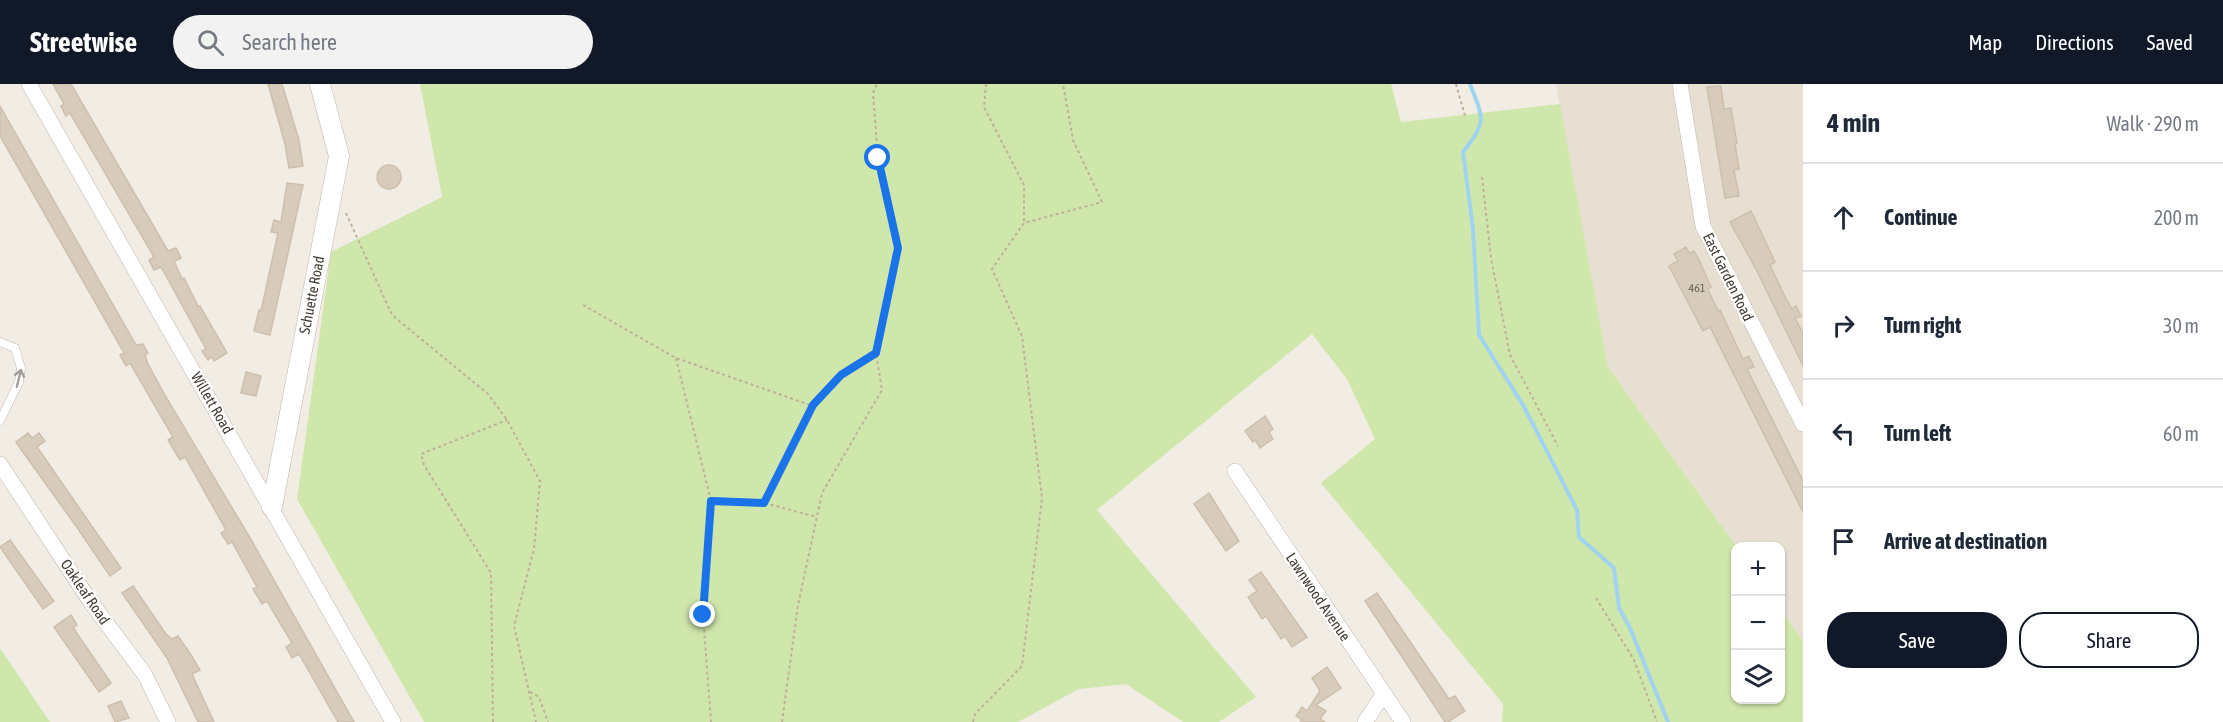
<!DOCTYPE html>
<meta charset="utf-8">
<style>
:root{--surface:#fff;--page:#f2f2f3;--text:#1f2937;--muted:#747a83;--line:#e0e1e3;--accent:#111827}
body{margin:0;font-family:"Asap Condensed",sans-serif;background:var(--page);color:var(--text)}
.controls{position:absolute;right:18px;bottom:18px;display:grid;overflow:hidden;border-radius:12px;box-shadow:0 2px 4px #0004}
.controls button{width:54px;height:54px;display:grid;place-items:center;padding:0;border:0;border-bottom:2px solid var(--line);background:var(--surface);color:var(--text);font:30px sans-serif}
.stop{position:absolute;width:18px;height:18px;margin:-14px;border:4px solid #1a73e8;border-radius:50%;background:#fff}
.stop.end{background:#1a73e8;border-color:#fff;box-shadow:0 2px 6px #0008}
.list{margin:0;padding:0;list-style:none}
h2{display:flex;justify-content:space-between;align-items:center;height:78px;margin:0;padding:0 24px;font-size:26px}
h2 small{font-size:20px;font-weight:400;color:var(--muted)}
.list li{display:grid;grid-template-columns:39px 1fr auto;gap:18px;align-items:center;box-sizing:border-box;height:108px;padding:0 24px;border-top:2px solid var(--line)}
.list b{display:block;font-size:22px;white-space:nowrap}
.list em{font-size:20px;font-style:normal;color:var(--muted)}
.actions{display:flex;gap:12px;padding:18px 24px}
.actions a{flex:1;padding:14px 0;border:2px solid var(--accent);border-radius:24px;text-align:center;font-size:21px;color:var(--accent)}
.actions .main{background:var(--accent);color:#fff}
.icon{flex:none;width:33px;height:33px;fill:none;stroke:currentColor;stroke-width:2;stroke-linecap:round;stroke-linejoin:round}
.map{position:relative;flex:none;width:1803px;height:638px;overflow:hidden}
header{display:flex;align-items:center;gap:36px;box-sizing:border-box;height:84px;padding:0 30px;background:var(--accent);color:#fff}
header strong{font-size:28px}
nav{display:flex;gap:33px;margin-inline-start:auto;font-size:21px}
.search{width:420px;height:54px;background:var(--page);display:flex;align-items:center;gap:15px;box-sizing:border-box;padding:0 21px;border-radius:33px;color:var(--muted);font-size:22px}
main{display:flex}
aside{flex:1;background:var(--surface)}
.map>svg:first-child{display:block}
.residential{fill:#e6dfd2}
.green{fill:#d0e7ac}
.lines{fill:none;stroke-linecap:round;stroke-linejoin:round}
.stream{stroke:#9fd3f0;stroke-width:4}
.building{fill:#d7cbbc;stroke:#cebfac;stroke-width:1.5}
.service-casing{stroke:#c0b7a9;stroke-width:9}
.minor-casing{stroke:#c0b7a9;stroke-width:16}
.tertiary-casing{stroke:#c0b7a9;stroke-width:21}
.path{stroke:#bfaf98;stroke-width:2;stroke-dasharray:3 3;stroke-linecap:butt}
.service{stroke:#fff;stroke-width:8}
.minor{stroke:#fff;stroke-width:15}
.tertiary{stroke:#fff;stroke-width:20}
.oneway{stroke:#a29e9a}
.route{stroke:#1a73e8;stroke-width:8}
.labels{text-anchor:middle;stroke-width:4.5;stroke-linejoin:round;paint-order:stroke}
.number-label{font-size:12px;fill:#696056}
.street-label{font-size:15px;fill:#443d34;stroke:#fff}
</style>
<header>
<strong>Streetwise</strong>
<div class="search"><svg class="icon" aria-label="search" viewBox="0 0 24 24"><circle cx="10" cy="10" r="6"/><path d="M15 15l6 6"/></svg>Search here</div>
<nav><a>Map</a><a>Directions</a><a>Saved</a></nav>
</header>
<main>
<div class="map">
<svg width="1803" height="638" viewBox="0 0 1803 638">
<rect width="100%" height="100%" fill="#f2ede4"/>
<polygon class="residential" points="1556,0 1803,0 1803,557 1781,526 1780,462 1736,462 1608,283"/>
<g class="green">
<polygon points="420,0 1391,0 1401,38 1560,20 1608,283 1736,462 1736,616 1780,616 1781,526 1803,557 1803,638 1502,638 1503,620 1321,399 1375,355 1347,295 1312,250 1097,426 1256,613 1219,638 1183,638 1126,600 1079,605 1018,638 424,638 297,415 331,168 442,113"/>
<polygon points="0,564 50,638 0,638"/>
</g>
<g class="lines">
<path class="stream" d="M 1470,0 C 1484,36 1487,37 1463,68 L 1473,145 L 1479,251 L 1523,321 L 1577,426 L 1579,453 L 1614,484 L 1619,524 L 1630,544 L 1668,638"/>
</g>
<g class="building">
<polygon points="53,0 71,0 168,167 176,164 181,174 174,177 182,195 184,194 198,222 200,222 227,269 214,277 212,273 208,276 202,267 206,265 165,190 161,183 154,186 149,176 154,173 70,29 66,32 61,22 64,20"/>
<polygon points="268,0 282,0 299,56 303,82 289,84 285,60"/>
<polygon points="1721,2 1724,25 1731,24 1737,59 1735,60 1739,85 1734,86 1739,112 1725,114 1707,3"/>
<polygon points="0,22 136,261 143,260 148,269 145,271 148,280 166,313 253,459 354,638 338,638 299,570 292,574 286,563 292,559 267,517 262,520 253,505 257,503 232,458 228,460 221,449 226,446 185,373 180,376 168,356 173,353 130,279 126,282 120,271 124,269 0,52"/>
<circle cx="389" cy="93" r="12"/>
<polygon points="287,99 303,101 270,251 254,247 259,226 261,227 278,149 271,148 274,136 281,138"/>
<polygon points="1751,127 1775,178 1770,181 1786,215 1792,225 1796,222 1801,232 1795,234 1803,249 1803,282 1757,187 1730,138"/>
<polygon points="1686,163 1689,169 1694,167 1699,176 1711,203 1708,205 1709,208 1718,227 1720,226 1743,275 1749,272 1754,283 1747,285 1803,397 1803,428 1710,243 1703,247 1669,182 1678,177 1674,170"/>
<polygon points="246,288 261,292 256,312 241,309"/>
<polygon points="1265,332 1273,345 1269,348 1273,355 1260,364 1255,356 1253,358 1245,347"/>
<polygon points="28,349 32,354 39,349 45,357 37,363 121,484 110,492 76,442 20,364 16,358"/>
<polygon points="1209,409 1239,457 1226,467 1194,420"/>
<polygon points="10,456 54,517 43,525 0,463"/>
<polygon points="1261,488 1307,553 1292,563 1285,552 1281,555 1266,532 1262,535 1248,513 1257,507 1249,496"/>
<polygon points="133,502 166,550 172,555 178,552 191,571 200,586 192,590 214,638 198,638 167,574 122,509"/>
<polygon points="1377,509 1449,615 1455,612 1465,627 1448,638 1445,638 1365,517"/>
<polygon points="71,531 77,541 73,543 78,551 111,599 99,608 54,543"/>
<polygon points="1327,583 1341,604 1316,621 1326,627 1320,635 1325,638 1300,638 1302,636 1296,632 1302,623 1307,627 1320,607 1312,594"/>
<polygon points="121,617 129,634 115,638 108,622"/>
</g>
<g class="lines">
<g class="service-casing">
<polyline id="service" points="0,258 15,264 21,284 19,298 0,337"/>
</g>
<g class="minor-casing">
<g id="minor">
<polyline points="29,0 393,638"/>
<polyline points="1680,0 1703,142 1803,340"/>
<polyline points="0,380 90,517 145,591 168,638"/>
<polyline points="1235,387 1403,638"/>
<polyline points="1365,638 1383,611"/>
</g>
</g>
<g class="tertiary-casing">
<polyline id="tertiary" points="272,423 339,72 320,0"/>
</g>
<g class="path">
<polyline points="986,0 984,23 1024,101 1024,139"/>
<polyline points="1456,0 1465,32"/>
<polyline points="1482,93 1491,174 1510,271 1558,362"/>
<polyline points="346,129 392,231 488,310 507,336 540,397 534,465 514,542 536,638"/>
<polyline points="583,221 676,274 813,322"/>
<polyline points="676,274 711,417 703,531 711,638"/>
<polyline points="711,417 764,419 817,433"/>
<polyline points="764,419 813,322 841,291 876,269"/>
<polyline points="1596,514 1634,576 1657,638"/>
<polyline points="530,608 539,613 548,638"/>
<polyline points="493,638 491,489 424,381 421,370 507,336"/>
<polyline points="782,638 798,521 822,409 882,306 876,269 898,163 878,74 873,9 877,0"/>
<polyline points="973,638 975,630 1022,582 1042,414 1022,252 992,185 1024,139 1102,118 1073,56 1063,0"/>
</g>
<use href="#service" class="service"/>
<use href="#minor" class="minor"/>
<use href="#tertiary" class="tertiary"/>
</g>
<defs><path id="oneway-shaft" d="M-6 0H5M1.5-3L5.5 0L1.5 3" fill="none" stroke-width="1.6" stroke-linecap="round" stroke-linejoin="round" transform="scale(1.5)"/></defs>
<use class="oneway" href="#oneway-shaft" transform="translate(19 294) rotate(-76)"/>
<g class="lines">
<polyline class="route" points="703,531 711,417 764,419 813,321 841,291 876,269 898,164 878,74"/>
</g>
<g class="labels">
<g class="number-label">
<text x="1697" y="208">461</text>
</g>
<g class="street-label">
<text transform="translate(1728 193) rotate(64)" y="5">East Garden Road</text>
<text transform="translate(312 211) rotate(-79)" y="5">Schuette Road</text>
<text transform="translate(212 319) rotate(60)" y="5">Willett Road</text>
<text transform="translate(85 508) rotate(56)" y="5">Oakleaf Road</text>
<text transform="translate(1318 513) rotate(56)" y="5">Lawnwood Avenue</text>
</g>
</g>
</svg>
<div class="controls">
<button>+</button>
<button>−</button>
<button><svg class="icon" aria-label="layers" viewBox="0 0 24 24"><path d="M12 4l9 5-9 5-9-5zM3 14l9 5 9-5"/></svg></button>
</div>
<div class="stop" style="left:878px;top:74px"></div>
<div class="stop end" style="left:703px;top:531px"></div>
</div>
<aside>
<h2>4 min<small>Walk · 290 m</small></h2>
<ul class="list">
<li><svg class="icon" aria-label="ahead" viewBox="0 0 24 24"><path d="M12 20V5M6 11l6-6 6 6"/></svg><div><b>Continue</b></div><em>200 m</em></li>
<li><svg class="icon" aria-label="right" viewBox="0 0 24 24"><path d="M7 20v-9h11M14 6l5 5-5 5"/></svg><div><b>Turn right</b></div><em>30 m</em></li>
<li><svg class="icon" aria-label="left" viewBox="0 0 24 24"><path d="M17 20v-9H6M10 6l-5 5 5 5"/></svg><div><b>Turn left</b></div><em>60 m</em></li>
<li><svg class="icon" aria-label="arrive" viewBox="0 0 24 24"><path d="M6 21V4h12l-3 4 3 4H6"/></svg><div><b>Arrive at destination</b></div></li>
</ul>
<div class="actions"><a class="main">Save</a><a>Share</a></div>
</aside>
</main>
